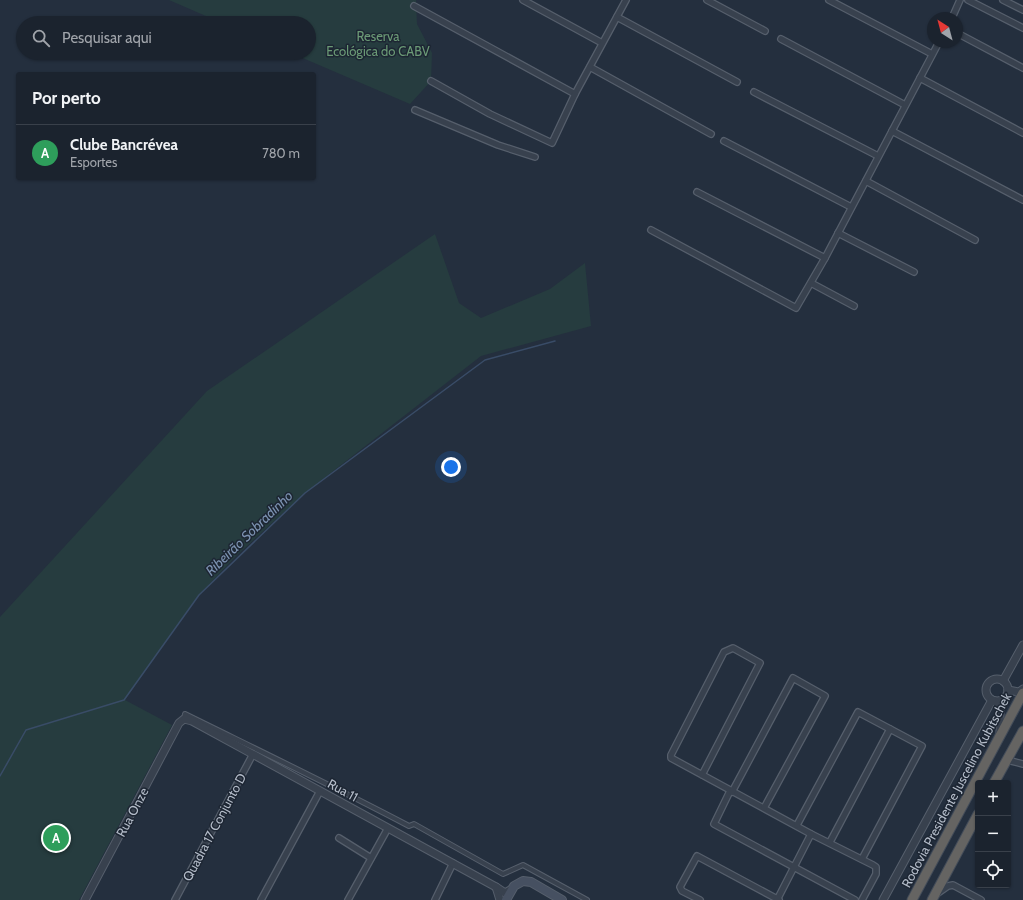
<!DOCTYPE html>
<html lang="pt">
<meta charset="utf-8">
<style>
:root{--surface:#1b232e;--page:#242b36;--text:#f1f3f6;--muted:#a0a4aa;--line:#39404a;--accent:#bca0f2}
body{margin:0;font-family:Cabin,sans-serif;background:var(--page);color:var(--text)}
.controls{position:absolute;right:12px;bottom:12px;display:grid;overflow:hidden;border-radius:4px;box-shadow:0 1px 3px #0004}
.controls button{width:36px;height:36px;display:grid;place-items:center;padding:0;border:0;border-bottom:1px solid var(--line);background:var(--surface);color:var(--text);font:20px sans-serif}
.compass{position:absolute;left:927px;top:12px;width:36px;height:36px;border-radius:50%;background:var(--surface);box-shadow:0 1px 3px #0004;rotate:324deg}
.you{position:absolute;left:451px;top:467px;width:14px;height:14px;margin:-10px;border:3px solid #fff;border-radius:50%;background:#1a73e8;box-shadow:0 0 0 6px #1a73e833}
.badge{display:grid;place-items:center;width:26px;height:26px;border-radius:50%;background:var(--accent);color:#fff;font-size:13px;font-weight:700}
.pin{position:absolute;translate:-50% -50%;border:2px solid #fff;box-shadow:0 1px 4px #0006}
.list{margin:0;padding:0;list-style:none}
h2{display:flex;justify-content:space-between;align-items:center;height:52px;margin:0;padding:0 16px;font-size:17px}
h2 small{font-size:13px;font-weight:400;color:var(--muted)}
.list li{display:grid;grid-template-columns:26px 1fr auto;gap:12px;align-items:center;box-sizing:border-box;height:56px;padding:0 16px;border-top:1px solid var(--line)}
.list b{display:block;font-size:15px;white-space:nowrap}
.list p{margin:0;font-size:13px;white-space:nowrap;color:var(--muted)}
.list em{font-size:13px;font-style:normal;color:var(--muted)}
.icon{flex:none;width:22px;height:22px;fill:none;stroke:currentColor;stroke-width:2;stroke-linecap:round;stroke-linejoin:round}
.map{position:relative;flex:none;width:1023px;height:900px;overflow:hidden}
.search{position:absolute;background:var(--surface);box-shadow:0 1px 3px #0004;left:16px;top:16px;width:300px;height:44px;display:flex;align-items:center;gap:10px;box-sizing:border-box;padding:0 14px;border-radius:22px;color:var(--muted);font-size:15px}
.panel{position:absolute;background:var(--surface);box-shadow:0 1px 3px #0004;left:16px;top:72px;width:300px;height:108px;border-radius:4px}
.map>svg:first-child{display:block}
.green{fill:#263c3f}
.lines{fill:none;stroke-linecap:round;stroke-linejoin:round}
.stream{stroke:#394c67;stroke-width:1.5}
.pedestrian-casing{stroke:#565f6c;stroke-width:6}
.minor-casing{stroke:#565f6c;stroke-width:8}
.tertiary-casing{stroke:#565f6c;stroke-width:9}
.secondary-casing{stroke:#565f6c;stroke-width:10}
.trunk-casing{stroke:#434c59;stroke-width:11}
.pedestrian{stroke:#38414e;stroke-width:4}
.minor{stroke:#38414e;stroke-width:5.5}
.tertiary{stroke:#38414e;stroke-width:7}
.secondary{stroke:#465061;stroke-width:8}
.trunk{stroke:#656462;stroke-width:9}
.labels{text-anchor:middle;stroke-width:3;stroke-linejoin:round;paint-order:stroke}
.park-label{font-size:13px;fill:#6b9a76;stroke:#1d2633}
.street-label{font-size:13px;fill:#b4bcc9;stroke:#1d2633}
.water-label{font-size:14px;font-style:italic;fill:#7c92b1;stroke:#1d2633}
</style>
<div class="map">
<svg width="1023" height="900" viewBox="0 0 1023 900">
<rect width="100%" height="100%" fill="#242f3e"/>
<g class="green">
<polygon points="169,0 416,0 417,24 432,53 431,81 410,104 291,53 309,53 309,23 222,23"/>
<polygon points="435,234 459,303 481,318 550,289 585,263 591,326 481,356 305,493 237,555 199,595 125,700 172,725 79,900 0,900 0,617 207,391"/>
</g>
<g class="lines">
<polyline class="stream" points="0,776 26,730 124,700 199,595 305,493 485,360 555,341"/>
<g class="pedestrian-casing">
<path id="pedestrian" d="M 184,719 L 185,714 C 260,751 335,787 409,826 L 414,824 L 503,874 L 523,865 L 587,900"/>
</g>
<g class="minor-casing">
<g id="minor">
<polyline points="523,0 602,43"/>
<polyline points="707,0 765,31"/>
<polyline points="829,0 932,54"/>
<polyline points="968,0 1023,28"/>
<polyline points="1003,0 1023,10"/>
<polyline points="414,6 575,94"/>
<polyline points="617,17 737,82"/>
<polyline points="952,18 960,0"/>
<polyline points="957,33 1023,68"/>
<polyline points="781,39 905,105"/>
<polyline points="590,67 711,134"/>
<polyline points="920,78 1023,133"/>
<polyline points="431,81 490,114 552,143 575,94 626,0"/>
<polyline points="754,92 878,156"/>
<polyline points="415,110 498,145 535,157"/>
<polyline points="892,131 1023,200"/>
<polyline points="724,141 851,207"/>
<polyline points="866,181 975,240"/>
<polyline points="697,192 825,258"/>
<polyline points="651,230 796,308 825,258 939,42"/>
<polyline points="838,233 914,272"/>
<polyline points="811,283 854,306"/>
<polyline points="1007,760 1023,764"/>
<polyline points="702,775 760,663 733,648 724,652 671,755 671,758 811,834 873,865 876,867 876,874 862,900"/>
<polyline points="730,791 714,824 855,900"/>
<polyline points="732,792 793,678 825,696 764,808"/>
<polyline points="797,825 858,712 922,746 862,859"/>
<polyline points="339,838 371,858"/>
<polyline points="830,842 890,729"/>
<polyline points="938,893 948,886 953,885 981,900"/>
<polyline points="175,900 253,754"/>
<polyline points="261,900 320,791"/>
<polyline points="348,900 388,828"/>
<polyline points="435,900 453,863"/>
<polyline points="700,900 682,891 680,887 697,856 779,900"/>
<polyline points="777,900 811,834"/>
</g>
</g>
<g class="tertiary-casing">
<g id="tertiary">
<circle cx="997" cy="690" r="11"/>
<polyline points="1003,681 1023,645"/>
<polyline points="1008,690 1019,692 1023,689"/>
<polyline points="995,701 1000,708 1000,734"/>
<polyline points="496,887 500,900"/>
<polyline points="85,900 179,723 184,719 192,721 496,887 505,893 512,889"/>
<polyline points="883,900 992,700"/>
</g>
</g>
<g class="secondary-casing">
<polyline id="secondary" points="506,900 514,886 523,881 531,882 562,900"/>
</g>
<g class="trunk-casing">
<g id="trunk">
<polyline points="994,783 1023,731"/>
<polyline points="912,900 1023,693"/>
<polyline points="932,900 978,814"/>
</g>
</g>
<use href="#pedestrian" class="pedestrian"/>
<use href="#minor" class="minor"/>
<use href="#tertiary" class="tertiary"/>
<use href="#secondary" class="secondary"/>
<use href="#trunk" class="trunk"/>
</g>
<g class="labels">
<g class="park-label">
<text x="378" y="41">Reserva<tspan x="378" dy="15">Ecológica do CABV</tspan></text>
</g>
<g class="street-label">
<text transform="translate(343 790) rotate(29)" y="5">Rua 11</text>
<text transform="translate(956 790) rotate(-62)" y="5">Rodovia Presidente Juscelino Kubitschek</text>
<text transform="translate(132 812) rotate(-62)" y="5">Rua Onze</text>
<text transform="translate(214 827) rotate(-62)" y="5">Quadra 17 Conjunto D</text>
</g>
<g class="water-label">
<text transform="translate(249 533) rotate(-44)" y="5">Ribeirão Sobradinho</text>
</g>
</g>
</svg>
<div class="controls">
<button>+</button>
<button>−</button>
<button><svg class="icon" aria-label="locate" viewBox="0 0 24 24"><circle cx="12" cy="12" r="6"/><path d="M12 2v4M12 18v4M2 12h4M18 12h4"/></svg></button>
</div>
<svg class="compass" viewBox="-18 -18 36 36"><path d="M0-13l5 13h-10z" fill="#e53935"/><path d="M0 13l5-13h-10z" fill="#a0a4aa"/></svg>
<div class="you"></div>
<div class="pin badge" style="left:56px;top:838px;background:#2e9e5b">A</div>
<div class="search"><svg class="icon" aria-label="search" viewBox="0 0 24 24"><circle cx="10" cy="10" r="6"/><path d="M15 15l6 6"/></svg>Pesquisar aqui</div>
<section class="panel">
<h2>Por perto<small></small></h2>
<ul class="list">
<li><span class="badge" style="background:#2e9e5b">A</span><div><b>Clube Bancrévea</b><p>Esportes</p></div><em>780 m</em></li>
</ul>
</section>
</div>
